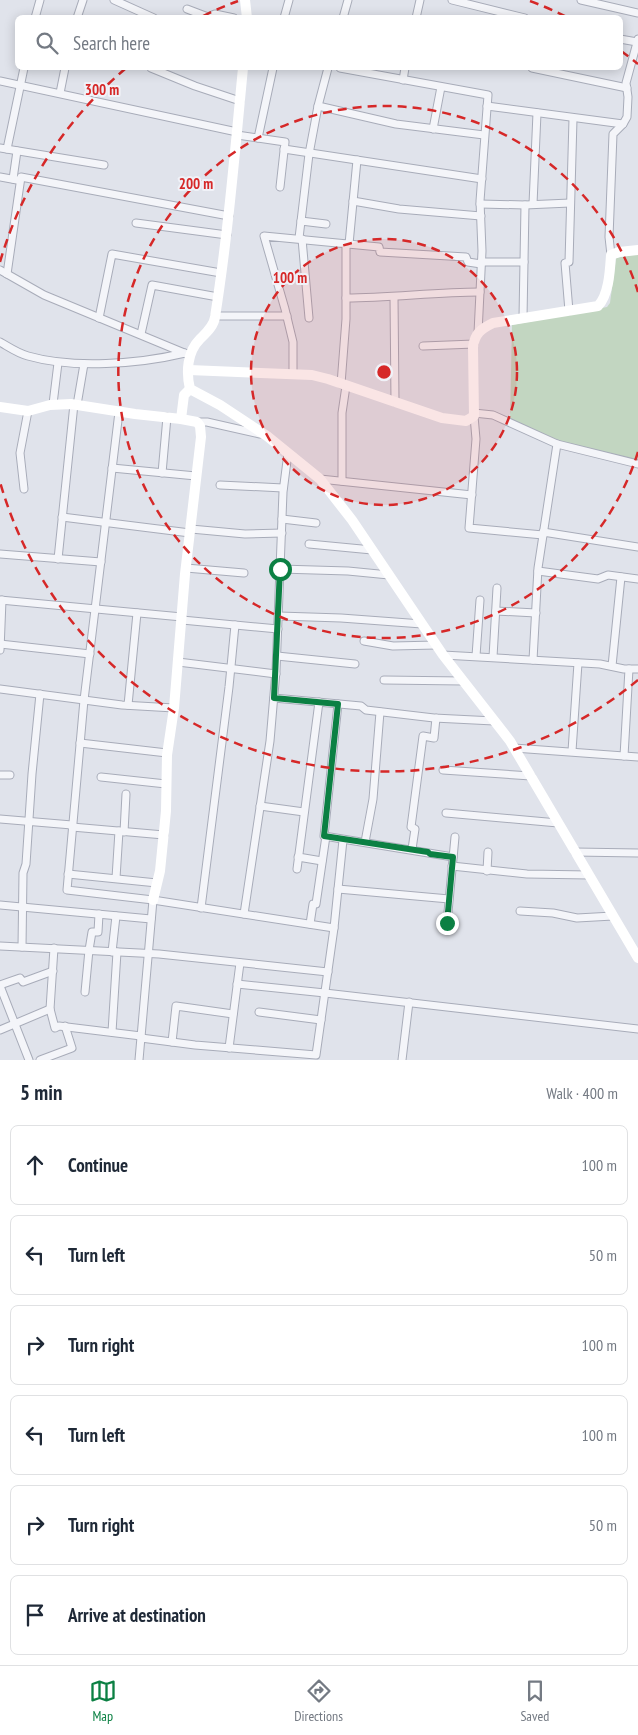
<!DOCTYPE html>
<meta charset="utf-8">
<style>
:root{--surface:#fff;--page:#f6f6f7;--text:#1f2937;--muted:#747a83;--line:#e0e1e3;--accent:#0b8043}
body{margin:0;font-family:"PT Sans Narrow",sans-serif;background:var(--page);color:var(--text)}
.stop{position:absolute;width:15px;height:15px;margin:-11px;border:4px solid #0b8043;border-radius:50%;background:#fff}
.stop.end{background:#0b8043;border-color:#fff;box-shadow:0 1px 5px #0008}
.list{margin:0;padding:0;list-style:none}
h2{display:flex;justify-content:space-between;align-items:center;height:65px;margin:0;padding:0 20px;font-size:21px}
h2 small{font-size:16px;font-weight:400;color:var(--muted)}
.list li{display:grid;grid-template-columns:32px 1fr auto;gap:15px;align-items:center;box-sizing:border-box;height:80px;margin:0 10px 10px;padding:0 10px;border:1px solid var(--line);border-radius:8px}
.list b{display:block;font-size:19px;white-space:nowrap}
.list em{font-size:16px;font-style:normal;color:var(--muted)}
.icon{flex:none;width:28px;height:28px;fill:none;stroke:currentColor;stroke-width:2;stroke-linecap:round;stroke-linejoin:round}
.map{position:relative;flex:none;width:638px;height:1060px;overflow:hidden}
.search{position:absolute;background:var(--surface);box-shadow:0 2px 12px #0003;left:15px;right:15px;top:15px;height:55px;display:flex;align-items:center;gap:12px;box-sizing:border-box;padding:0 18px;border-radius:8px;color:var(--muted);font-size:19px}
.sheet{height:605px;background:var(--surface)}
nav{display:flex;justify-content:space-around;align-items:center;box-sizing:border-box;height:70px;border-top:1px solid var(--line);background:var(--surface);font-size:14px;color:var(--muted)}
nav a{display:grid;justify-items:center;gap:2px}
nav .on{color:var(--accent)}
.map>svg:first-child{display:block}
.green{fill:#c2d6c1}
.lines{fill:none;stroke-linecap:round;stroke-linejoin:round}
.street-casing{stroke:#a8acb9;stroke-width:9}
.street{stroke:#f4f5f9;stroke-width:7}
.secondary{stroke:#fff;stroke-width:10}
.route{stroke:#0b8043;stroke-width:6}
.ring{fill:none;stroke:#d62828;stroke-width:2.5;stroke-dasharray:9 6}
.centre{fill:#d62828;stroke:#f0f2f8;stroke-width:2.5}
.ring-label{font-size:15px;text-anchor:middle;font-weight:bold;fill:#d62828;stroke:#f0f2f8;stroke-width:4;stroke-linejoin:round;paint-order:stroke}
</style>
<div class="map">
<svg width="638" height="1060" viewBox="0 0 638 1060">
<rect width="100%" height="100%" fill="#e0e3eb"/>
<polygon class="green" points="638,254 638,461 554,440 510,421 512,325 607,307 610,303 616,258"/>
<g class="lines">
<g class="street-casing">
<g id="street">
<polyline points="114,0 154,18"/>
<polyline points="452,0 525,18"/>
<polyline points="581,0 638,13"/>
<polyline points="187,9 208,17 215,14 234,18"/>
<polyline points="35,18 40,0"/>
<polyline points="77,18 83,0"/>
<polyline points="284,18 289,0"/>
<polyline points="343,18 348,0"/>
<polyline points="416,18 420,0"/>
<polyline points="620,39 637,42"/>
<polyline points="151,68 195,86 240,101"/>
<polyline points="340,68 488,95 480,201 482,251 478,333"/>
<polyline points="532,68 627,88"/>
<polyline points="403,80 405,68"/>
<polyline points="0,81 237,132"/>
<polyline points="60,93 65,68"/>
<polyline points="318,106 396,124 484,135"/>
<polyline points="487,106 623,124"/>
<polyline points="433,129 441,87"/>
<polyline points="237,135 285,142 280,187"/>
<polyline points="258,138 273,68"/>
<polyline points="0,148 104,165"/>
<polyline points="7,149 24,68"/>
<polyline points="284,149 482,179"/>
<polyline points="0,177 17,180"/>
<polyline points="13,179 17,151"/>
<polyline points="353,201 399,209 481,216"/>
<polyline points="480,204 525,205 570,203"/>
<polyline points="533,204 537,113"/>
<polyline points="301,221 326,224"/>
<polyline points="136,223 227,235"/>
<polyline points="299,238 309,154 318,106 328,68"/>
<polyline points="302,239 309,318"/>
<polyline points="349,244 357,160"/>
<polyline points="611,255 609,237 613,134 623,124 627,117 628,97 626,83 638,39"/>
<polyline points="481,262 524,262"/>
<polyline points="0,270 44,295 189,355"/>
<polyline points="7,274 21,177 229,216"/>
<polyline points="394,297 395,402"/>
<path d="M 346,298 C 391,298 435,292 480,292"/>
<polyline points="569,311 565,263 569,262 573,119"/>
<polyline points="215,316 287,316"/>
<polyline points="99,318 112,254 221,273"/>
<polyline points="523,318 525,205"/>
<polyline points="141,334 152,285 218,297"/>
<path d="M 0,342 C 9,347 17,353 28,356 C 73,369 139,364 185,353"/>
<polyline points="423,346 474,344"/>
<polyline points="293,374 293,342 285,309 264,236 379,247 380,252 466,257 468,262 481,264"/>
<polyline points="341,384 346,319 346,244"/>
<polyline points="53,404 58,363"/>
<polyline points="77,405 84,364"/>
<polyline points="119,412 84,700 67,890 153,900 334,928"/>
<polyline points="474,413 493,415 557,444 638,464"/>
<polyline points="474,416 476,439 469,528 543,535"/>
<polyline points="197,422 207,422 260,434"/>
<polyline points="112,468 196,476"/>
<polyline points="162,473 167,417"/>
<polyline points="320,479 472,495"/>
<polyline points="342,481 342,413 346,386"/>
<polyline points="220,485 283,488"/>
<polyline points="24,489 20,453 28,411"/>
<polyline points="62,517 190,533"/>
<polyline points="282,519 316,523"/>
<polyline points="191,529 245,534 282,533"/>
<polyline points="543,532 638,547"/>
<polyline points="309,544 372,550"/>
<polyline points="0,554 101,562"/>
<polyline points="58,559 74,404"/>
<polyline points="186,568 244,573"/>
<polyline points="280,569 348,571 389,575"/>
<polyline points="538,571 598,579 608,575 638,579"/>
<polyline points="0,600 182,617"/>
<polyline points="496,611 536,613"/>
<polyline points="279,616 341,618 422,624"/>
<polyline points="182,620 278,629"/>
<polyline points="364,641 393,646 436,645"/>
<polyline points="0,644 90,654"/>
<polyline points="0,650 2,600"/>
<polyline points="443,655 600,664 624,669 638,669"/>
<polyline points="277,656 355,664"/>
<polyline points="476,656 480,600"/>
<polyline points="493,657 497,588"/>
<polyline points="533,660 538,568 557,444"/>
<polyline points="178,662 276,674"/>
<polyline points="612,666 621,577"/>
<polyline points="384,680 463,681"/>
<polyline points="0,689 122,705 174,708"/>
<polyline points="274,698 361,706 366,710 434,718 494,721"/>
<polyline points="338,704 324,836 453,857"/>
<polyline points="128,705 137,613"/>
<polyline points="80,743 167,753"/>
<polyline points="514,748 638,757"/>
<polyline points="572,751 578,663"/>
<polyline points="624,756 629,669"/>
<polyline points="443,770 531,776"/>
<polyline points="0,775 10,775"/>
<polyline points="101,777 166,784"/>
<polyline points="260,806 304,812"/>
<polyline points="446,813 558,823"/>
<polyline points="0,819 72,825"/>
<polyline points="72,827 164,835"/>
<polyline points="124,832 126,794"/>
<polyline points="365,842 373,799 380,712"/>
<polyline points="412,849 415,829 411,827 423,736 434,738 436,718"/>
<polyline points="575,852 638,853"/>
<polyline points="298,857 322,861"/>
<polyline points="452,866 527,874 589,875"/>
<polyline points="297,869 319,702"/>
<polyline points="487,871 488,852"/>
<polyline points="68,874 157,883"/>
<polyline points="116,878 119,831"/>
<polyline points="338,889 449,899"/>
<polyline points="0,905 151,919"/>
<polyline points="201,908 229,687 235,625"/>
<polyline points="520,911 553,913 577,918 613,916"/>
<polyline points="244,914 270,741 276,671 283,492 288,453"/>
<polyline points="447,923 455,837"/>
<polyline points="310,924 313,904 316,904 326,836"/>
<polyline points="0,946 159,954 328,972"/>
<polyline points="22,947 23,873 26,864 32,774 40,694"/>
<polyline points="54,948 50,1009 55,1028 59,1026 141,1036"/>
<polyline points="112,952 116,916"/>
<polyline points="237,984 325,993 638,1029"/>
<polyline points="0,985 20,978 23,982 53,971"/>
<polyline points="0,986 29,1060"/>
<polyline points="85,992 89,950 92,932 98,932 99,914"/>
<polyline points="259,1012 321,1020"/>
<polyline points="0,1030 50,1009"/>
<polyline points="112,1032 117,952"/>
<polyline points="141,1038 195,1045 316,1055 334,928 343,840"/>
<polyline points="172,1042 176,1006 233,1014"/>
<polyline points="229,1048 240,963"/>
<polyline points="40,1060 72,1048 65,1026"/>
<polyline points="139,1060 153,900"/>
<polyline points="402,1060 409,1002"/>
</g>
</g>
<use href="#street" class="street"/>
<g class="secondary">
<polyline points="245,0 247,18"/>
<path d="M 243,68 C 235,151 228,235 215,317 C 214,326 206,333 200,339 C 187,352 186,372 190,389 L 220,405 L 267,436 L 320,479 L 352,520 L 443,655 L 510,741 L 638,958"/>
<path d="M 189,370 L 312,375 L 328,379 L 442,418 L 466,421 L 474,416 L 473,347 C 475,333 481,329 493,323 L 598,306 C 609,295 610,270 611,255 L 619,252 L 638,250"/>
<polyline points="0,407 28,411 50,405 71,404 135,414 181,419 197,422 200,426 201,437 185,574 174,708 167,755 166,811 160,871 153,900"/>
<polyline points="181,419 184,395 190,389"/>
</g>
</g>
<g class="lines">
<polyline class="route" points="280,569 274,698 338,704 324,836 428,852 430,854 453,857 447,923"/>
</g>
<circle cx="384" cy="372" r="133" fill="#d62828" fill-opacity=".12"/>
<g class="ring">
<circle cx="384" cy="372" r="133"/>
<path d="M638 452A266 266 0 1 1 638 292"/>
<path d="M638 680A399 399 0 0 1 0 482M0 262A399 399 0 0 1 125 69M203 16A399 399 0 0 1 238 1M530 1A399 399 0 0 1 565 16M621 51A399 399 0 0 1 638 64"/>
</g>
<circle cx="384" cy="372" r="8" class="centre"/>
<g class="ring-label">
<text x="102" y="95">300 m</text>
<text x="196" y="189">200 m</text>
<text x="290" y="283">100 m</text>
</g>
</svg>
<div class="stop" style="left:280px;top:569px"></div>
<div class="stop end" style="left:447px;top:923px"></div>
<div class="search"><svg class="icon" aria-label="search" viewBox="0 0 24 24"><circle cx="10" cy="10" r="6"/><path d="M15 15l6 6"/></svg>Search here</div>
</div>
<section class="sheet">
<h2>5 min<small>Walk · 400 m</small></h2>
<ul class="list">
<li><svg class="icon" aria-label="ahead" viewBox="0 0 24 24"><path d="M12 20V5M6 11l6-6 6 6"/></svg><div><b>Continue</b></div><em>100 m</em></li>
<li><svg class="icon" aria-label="left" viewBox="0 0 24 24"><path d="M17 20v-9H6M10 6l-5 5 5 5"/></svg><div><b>Turn left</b></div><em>50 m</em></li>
<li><svg class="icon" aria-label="right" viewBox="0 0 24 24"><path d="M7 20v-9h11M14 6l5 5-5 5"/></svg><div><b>Turn right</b></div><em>100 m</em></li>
<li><svg class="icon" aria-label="left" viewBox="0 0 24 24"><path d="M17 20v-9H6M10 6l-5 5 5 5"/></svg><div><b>Turn left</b></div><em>100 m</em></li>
<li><svg class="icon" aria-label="right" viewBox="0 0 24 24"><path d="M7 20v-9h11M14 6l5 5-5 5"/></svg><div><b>Turn right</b></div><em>50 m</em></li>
<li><svg class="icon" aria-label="arrive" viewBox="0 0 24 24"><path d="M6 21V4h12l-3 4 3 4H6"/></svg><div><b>Arrive at destination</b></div></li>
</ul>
</section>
<nav>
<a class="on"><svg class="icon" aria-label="map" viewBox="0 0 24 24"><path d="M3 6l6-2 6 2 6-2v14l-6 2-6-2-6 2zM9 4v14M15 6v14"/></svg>Map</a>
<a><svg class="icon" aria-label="directions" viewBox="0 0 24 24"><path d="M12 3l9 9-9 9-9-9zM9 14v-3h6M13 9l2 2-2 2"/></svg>Directions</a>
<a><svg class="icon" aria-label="saved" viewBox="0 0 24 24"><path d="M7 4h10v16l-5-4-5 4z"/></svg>Saved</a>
</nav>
